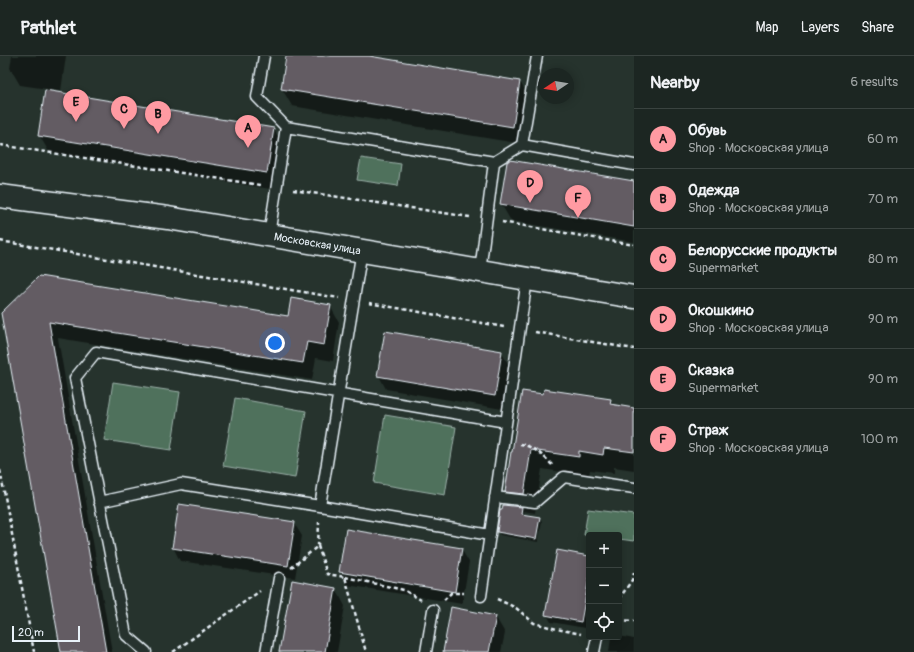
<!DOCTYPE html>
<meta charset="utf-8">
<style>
:root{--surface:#1c2622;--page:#29322f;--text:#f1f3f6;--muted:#a0a5a5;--line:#3a4340;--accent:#ff9aa2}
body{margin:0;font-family:Pangolin,sans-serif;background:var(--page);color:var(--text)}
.controls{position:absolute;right:12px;bottom:12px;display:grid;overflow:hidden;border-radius:4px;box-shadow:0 2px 10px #0003}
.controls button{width:36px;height:36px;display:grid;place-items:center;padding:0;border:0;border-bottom:1px solid var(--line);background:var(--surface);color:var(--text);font:20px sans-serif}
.compass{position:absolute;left:538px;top:12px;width:36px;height:36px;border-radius:50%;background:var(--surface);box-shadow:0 2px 10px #0003;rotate:258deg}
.scale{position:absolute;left:12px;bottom:10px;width:68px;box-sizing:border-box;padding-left:4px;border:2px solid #e8f1f8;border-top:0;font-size:11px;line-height:14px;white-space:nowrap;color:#e8f1f8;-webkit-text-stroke:3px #26332d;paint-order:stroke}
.you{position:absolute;left:275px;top:287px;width:14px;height:14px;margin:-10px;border:3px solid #fff;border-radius:50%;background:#1a73e8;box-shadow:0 0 0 6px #1a73e833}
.badge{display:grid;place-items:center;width:26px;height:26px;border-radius:50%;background:var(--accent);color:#111;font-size:13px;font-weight:700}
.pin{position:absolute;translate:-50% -33px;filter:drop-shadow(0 1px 2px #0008)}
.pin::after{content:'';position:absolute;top:21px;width:14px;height:12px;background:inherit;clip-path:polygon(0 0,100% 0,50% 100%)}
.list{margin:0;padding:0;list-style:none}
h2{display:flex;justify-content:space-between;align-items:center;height:52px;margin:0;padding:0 16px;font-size:17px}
h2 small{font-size:13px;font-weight:400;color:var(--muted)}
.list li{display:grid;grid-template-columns:26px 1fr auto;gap:12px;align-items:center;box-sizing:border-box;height:60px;padding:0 16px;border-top:1px solid var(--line)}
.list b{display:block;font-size:15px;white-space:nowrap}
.list p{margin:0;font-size:13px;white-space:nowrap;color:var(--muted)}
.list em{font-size:13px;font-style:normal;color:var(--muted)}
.icon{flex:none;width:22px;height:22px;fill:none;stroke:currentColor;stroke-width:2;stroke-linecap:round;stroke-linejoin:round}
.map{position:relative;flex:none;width:634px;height:596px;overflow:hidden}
header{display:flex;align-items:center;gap:24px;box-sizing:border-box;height:56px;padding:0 20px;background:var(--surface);border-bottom:1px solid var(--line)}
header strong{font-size:19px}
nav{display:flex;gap:22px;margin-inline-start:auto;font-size:14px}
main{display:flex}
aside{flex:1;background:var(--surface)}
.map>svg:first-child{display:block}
</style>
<header>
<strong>Pathlet</strong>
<nav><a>Map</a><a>Layers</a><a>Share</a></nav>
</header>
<main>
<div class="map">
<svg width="634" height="596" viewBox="0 0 634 596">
<rect width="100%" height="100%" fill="#26332d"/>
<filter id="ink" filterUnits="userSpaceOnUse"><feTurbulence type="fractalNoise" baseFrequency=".025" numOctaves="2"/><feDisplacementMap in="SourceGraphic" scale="8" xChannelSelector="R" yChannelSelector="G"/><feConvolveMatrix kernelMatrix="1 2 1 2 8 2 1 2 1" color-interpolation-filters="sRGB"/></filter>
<g filter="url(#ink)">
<path fill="#4f715b" stroke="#9cb1aa" d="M361,102L401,108L398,130L357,124Z
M113,326L180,336L171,394L104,384Z
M235,342L306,355L295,422L223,410Z
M385,359L456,371L445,439L374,427Z
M588,453L634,459V485L619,483V479H584Z"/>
<path fill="#0007" d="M12,0H66L61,35L20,29L10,12Z
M287,0H363L520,26L530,43L522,88L292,50L282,33Z
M273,72L283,89L276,134L49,96L39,79Z
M634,126V186L511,165L501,148Z
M330,250L339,266L333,305L316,302L312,324L58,282L112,596H62L3,257L289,261Z
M386,276L501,296L509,309L502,353L386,333L379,320Z
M610,344L614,350L634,353V414L614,411V417L590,414L589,420L542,413L535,457L523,455V459L540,462L542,466L538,486L500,479L498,475L515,451L506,435L512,397Z
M294,467L302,480L295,522L180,505L173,491Z
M461,493L469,506L462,548L347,529L340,516Z
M589,501V550L585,572L551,566L547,559Z
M336,533L345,550L337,596H280Z
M495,560L505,577L501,596H444Z
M619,580L634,583V596H609L611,581Z"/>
<path fill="#645c64" stroke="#e8f1f8" d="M286,0H369L520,25L513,71L281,33Z
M45,34L274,72L267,117L38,80Z
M510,104L634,125V171L500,148L507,106Z
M39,220L288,260L291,242L331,249L324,289L307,286L303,307L49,266L106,596H61L1,257Z
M385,275L502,295L495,340L377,320Z
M544,333L611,343L610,348L634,352V396L604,392L603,399L579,395V401L531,394L524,438L505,436L511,396H512L522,335L543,338Z
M179,448L295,466L288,510L172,492Z
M503,449L522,451L521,458L540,461L536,483L497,476L500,454H502Z
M346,473L462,492L455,536L339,516Z
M557,494L589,500V522L581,566L545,559Z
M292,524L336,532L325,596H279Z
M451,551L496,560L489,596H443Z"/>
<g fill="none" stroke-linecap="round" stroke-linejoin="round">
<g stroke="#e8f1f8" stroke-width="13">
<path id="service" d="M264,0L257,41L286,71
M522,89L634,109
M269,179L286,71L494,106
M480,215L494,106L522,89L537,0
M495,441L535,446L564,421L634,432
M99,446L181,428L320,450L490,479
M320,450L362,194
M481,540L527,223
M146,596L126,579L75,322L96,296L506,366
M266,596L279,522
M426,596L433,554
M594,596L597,581"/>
</g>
<g stroke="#e8f1f8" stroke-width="25">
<g id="primary">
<path id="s1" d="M0,140L168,162L634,241"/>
</g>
</g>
<path stroke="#e8f1f8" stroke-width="2.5" stroke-dasharray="4 3" stroke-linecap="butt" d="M0,89L260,129
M293,134L470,161
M502,166L634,189
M0,185L339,242
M369,247L504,271
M535,276L634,293
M520,388C533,390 544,400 553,410
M0,414L34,596
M318,490L327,518L345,521L366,596
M291,512L318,490L319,466
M345,521L404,534L421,544
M497,543L516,552L534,567L557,573L581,578
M619,543L632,524L634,517
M444,544L451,537H464
M619,564L634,565
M173,596L260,535"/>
<use href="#service" stroke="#26332d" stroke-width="10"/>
<use href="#primary" stroke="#26332d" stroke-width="22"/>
</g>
</g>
<g text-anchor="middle" stroke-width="3" stroke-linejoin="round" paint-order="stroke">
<g font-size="11" fill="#e8f1f8" stroke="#26332d">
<text dy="4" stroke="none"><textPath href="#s1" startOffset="321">Московская улица</textPath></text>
</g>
</g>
</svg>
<div class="controls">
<button>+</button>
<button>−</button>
<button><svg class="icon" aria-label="locate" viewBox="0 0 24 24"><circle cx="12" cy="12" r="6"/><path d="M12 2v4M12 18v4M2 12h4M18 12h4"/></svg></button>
</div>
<svg class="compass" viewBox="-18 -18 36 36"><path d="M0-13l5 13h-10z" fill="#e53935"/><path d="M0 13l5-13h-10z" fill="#a0a5a5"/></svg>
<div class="scale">20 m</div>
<div class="you"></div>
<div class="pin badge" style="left:248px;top:92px">A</div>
<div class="pin badge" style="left:158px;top:78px">B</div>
<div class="pin badge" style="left:124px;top:73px">C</div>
<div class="pin badge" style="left:530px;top:147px">D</div>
<div class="pin badge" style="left:76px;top:66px">E</div>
<div class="pin badge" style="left:578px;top:162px">F</div>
</div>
<aside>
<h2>Nearby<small>6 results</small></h2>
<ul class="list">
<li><span class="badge">A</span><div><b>Обувь</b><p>Shop · Московская улица</p></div><em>60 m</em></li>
<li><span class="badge">B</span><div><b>Одежда</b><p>Shop · Московская улица</p></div><em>70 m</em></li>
<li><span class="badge">C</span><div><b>Белорусские продукты</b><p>Supermarket</p></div><em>80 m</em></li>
<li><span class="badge">D</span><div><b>Окошкино</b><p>Shop · Московская улица</p></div><em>90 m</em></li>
<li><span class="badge">E</span><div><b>Сказка</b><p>Supermarket</p></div><em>90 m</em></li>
<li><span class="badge">F</span><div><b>Страж</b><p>Shop · Московская улица</p></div><em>100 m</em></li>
</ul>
</aside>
</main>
